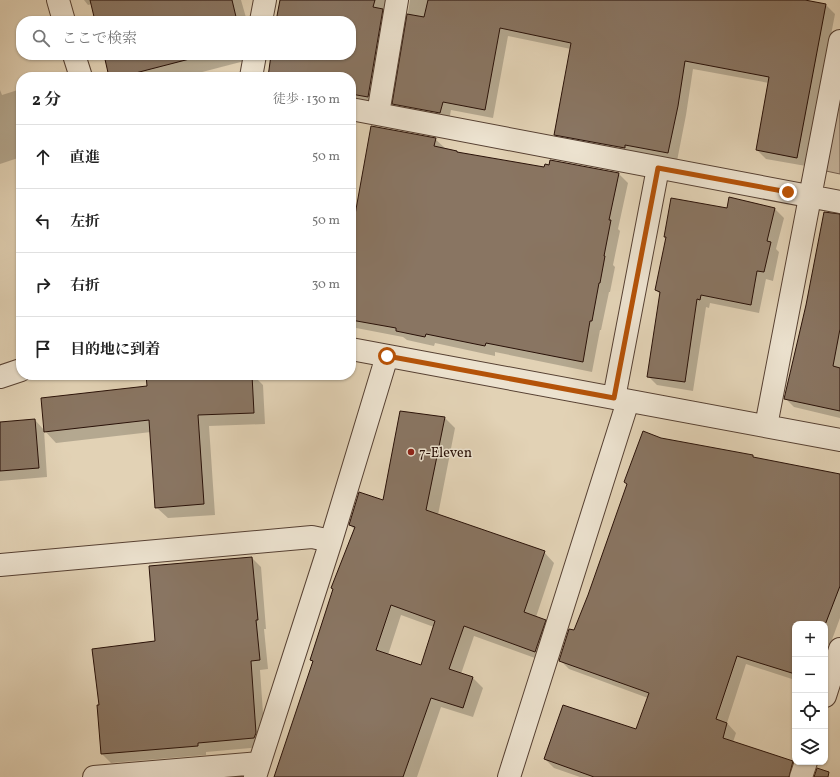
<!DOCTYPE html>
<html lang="ja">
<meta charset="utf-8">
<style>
:root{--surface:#fff;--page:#f6f6f6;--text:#222;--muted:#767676;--line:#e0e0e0}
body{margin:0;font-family:Vollkorn,"Noto Serif JP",serif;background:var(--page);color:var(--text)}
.controls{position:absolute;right:12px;bottom:12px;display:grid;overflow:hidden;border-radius:8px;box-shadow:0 1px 3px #0004}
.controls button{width:36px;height:36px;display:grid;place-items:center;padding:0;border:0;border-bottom:1px solid var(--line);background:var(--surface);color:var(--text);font:20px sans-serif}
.stop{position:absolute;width:12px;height:12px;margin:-9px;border:3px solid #b45309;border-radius:50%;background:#fff}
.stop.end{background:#b45309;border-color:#fff;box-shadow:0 1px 4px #0008}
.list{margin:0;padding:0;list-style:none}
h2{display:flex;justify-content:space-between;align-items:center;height:52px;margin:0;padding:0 16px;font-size:17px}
h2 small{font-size:13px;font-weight:400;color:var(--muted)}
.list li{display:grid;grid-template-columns:26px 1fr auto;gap:12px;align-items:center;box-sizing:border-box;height:64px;padding:0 16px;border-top:1px solid var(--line)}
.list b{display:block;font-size:15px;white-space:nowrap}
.list em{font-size:13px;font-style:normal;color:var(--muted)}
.icon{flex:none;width:22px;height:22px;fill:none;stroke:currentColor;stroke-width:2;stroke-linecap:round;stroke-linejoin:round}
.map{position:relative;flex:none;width:840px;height:777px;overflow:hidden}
.search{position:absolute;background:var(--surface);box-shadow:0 1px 3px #0004;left:16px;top:16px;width:340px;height:44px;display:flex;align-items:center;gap:10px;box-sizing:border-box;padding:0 14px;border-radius:16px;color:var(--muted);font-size:15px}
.panel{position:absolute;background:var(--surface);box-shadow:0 1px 3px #0004;left:16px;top:72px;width:340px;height:308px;border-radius:16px}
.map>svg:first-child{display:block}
</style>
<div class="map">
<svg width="840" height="777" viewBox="0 0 840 777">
<rect width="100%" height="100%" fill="#e2d2b5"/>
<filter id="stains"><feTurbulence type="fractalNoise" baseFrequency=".005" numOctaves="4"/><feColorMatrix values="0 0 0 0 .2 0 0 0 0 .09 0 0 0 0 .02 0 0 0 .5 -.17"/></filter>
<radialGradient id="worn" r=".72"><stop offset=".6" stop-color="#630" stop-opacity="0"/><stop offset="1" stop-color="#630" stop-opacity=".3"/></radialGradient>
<path fill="#c3b198" stroke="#766150" d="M840,95V174L826,171Z"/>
<path fill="#0003" fill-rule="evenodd" d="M84,0H241L247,21H96L92,4L88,5Z
M281,0H397L377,106L351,101V77H269L272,55H351V21H277Z
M410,0H800L826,5L835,14L806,166L766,159L757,150L769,83L693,69L686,115L677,161L564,143L555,135L571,49L508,36L493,118L451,110L449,121L402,113L393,104Z
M105,55H255L256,58L183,77H110Z
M21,89V157L0,164V90L2,95Z
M435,139L445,148L457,151L458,153L545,169L619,174L628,183L618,229L620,231L613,265L615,267L610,292H609L601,330H600L592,372L495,352V356L435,343L434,346L407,340L403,337L351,327V241Z
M728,209H775L784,218L776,249L779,252L773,281L766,279L759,313L710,303L709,308L706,307L693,391L657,385L648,376L661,295L656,290Z
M840,229V418L794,407L785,398Z
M147,375H253L263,385L265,424L209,426L215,515L168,518L156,507L151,432L56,443L44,430L47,477L0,481V423L35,420L44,430L148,387Z
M445,418L455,428L438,515L544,552L554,563L536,617L545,621L555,631L546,662L474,636L461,674L473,678L483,688L473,717L441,707L417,777H275L314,662L311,660L355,530L350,525L384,501ZM401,615L434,627L422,666L388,655Z
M661,439L753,456L756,459L840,475V618L830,645L825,644V624H795V680L746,664L727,723L736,733L733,742L788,760L797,769L795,777H580L554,768L545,759L637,730L648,698L569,669L560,660L575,632L589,595L628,485L625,482Z
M252,558L261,567L266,629H264L268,669L260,670L265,742L263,747L206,752V755L111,763L102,754L100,705L156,642Z"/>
<path fill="#897562" stroke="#291108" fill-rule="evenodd" d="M90,0H232L237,21H95Z
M280,0H375L373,7L383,9L368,97L351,94V77H268L271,55H351V21H276Z
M428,0H805L826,4L797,158L756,150L769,77L685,61L678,106L668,153L625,145V148L554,135L571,43L500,28L485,110L443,102L440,113L392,104L407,14L424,17Z
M104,55H205L120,77H109Z
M371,126L436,138L434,146L457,151V152L544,167L545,164L549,165L550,160L619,173L609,220H611L604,256H605L600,283H599L592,321H590L583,362L486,343L485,346L426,334L425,337L396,331V328L351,320V237Z
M729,197L775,208L767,241L771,242L764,272L757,271L751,305L701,295L700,300L697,299L685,382L647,377L660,292L655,290L666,237H664L671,198L727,208Z
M824,212L840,214V329L833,366L840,368V411L784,399L806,305Z
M146,375H252L254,413L198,415L204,504L155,508L149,420L44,432L41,398L147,386Z
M400,411L445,417L426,510L545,551L524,612L546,620L535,652L464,626L449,669L473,677L463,708L431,698L403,777H274L313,661L310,660L333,589L331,588L355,527L349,525L359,492L383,500ZM391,605L435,621L421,665L376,650Z
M35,419L39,468L0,471V422Z
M643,431L661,438L753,455V457L840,474V586L825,625V624H795V674L737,656L716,719L727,723L723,738L793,761L789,777H594L544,759L563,705L636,729L649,693L559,661L569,629L574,630L588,595L627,484L624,482Z
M252,557L258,620H256L260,660L251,661L256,733L254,738L198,743V746L101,754L97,705H99L92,649L155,641L149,566Z
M817,768L829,772L828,777H814Z"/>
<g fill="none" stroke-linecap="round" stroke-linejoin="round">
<g stroke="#574133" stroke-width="24">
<path id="minor" d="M58,0L64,21
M261,21L265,0
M74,55L81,77
M251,77L255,55
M351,109L840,202
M378,114L397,0
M351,349L840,440
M0,377L21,370
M614,398L658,168
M766,426L840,41
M0,565L312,537L331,541
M825,696L840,649
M94,777L259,763
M255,777L331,541L387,356
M509,777L628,401
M801,777L806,762"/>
</g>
<use href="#minor" stroke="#ece2cf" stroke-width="22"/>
</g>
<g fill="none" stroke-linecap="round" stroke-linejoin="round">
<path stroke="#b45309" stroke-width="5" d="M387,356L614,398L658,168L788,192"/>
</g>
<circle fill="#8f2418" stroke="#ece2cf" stroke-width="1.5" cx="411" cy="452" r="4"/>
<g text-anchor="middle" stroke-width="3" stroke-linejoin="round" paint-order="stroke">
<g font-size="14" fill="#291108" stroke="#ece2cf" text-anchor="start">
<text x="419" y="457">7-Eleven</text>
</g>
</g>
<rect width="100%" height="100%" filter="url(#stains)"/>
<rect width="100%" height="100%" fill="url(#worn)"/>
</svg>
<div class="controls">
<button>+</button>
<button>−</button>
<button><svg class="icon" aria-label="locate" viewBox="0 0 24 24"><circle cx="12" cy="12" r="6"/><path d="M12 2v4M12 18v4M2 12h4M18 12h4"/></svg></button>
<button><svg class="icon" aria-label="layers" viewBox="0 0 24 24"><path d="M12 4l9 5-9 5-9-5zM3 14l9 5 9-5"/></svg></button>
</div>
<div class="stop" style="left:387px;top:356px"></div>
<div class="stop end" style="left:788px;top:192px"></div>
<div class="search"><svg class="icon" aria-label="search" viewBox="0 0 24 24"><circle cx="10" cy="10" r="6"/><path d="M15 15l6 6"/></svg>ここで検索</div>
<section class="panel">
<h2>2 分<small>徒歩 · 130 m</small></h2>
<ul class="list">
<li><svg class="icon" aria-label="ahead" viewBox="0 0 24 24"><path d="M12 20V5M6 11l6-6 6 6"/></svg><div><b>直進</b></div><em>50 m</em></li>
<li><svg class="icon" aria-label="left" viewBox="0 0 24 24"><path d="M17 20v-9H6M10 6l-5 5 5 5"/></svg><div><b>左折</b></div><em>50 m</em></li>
<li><svg class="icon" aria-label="right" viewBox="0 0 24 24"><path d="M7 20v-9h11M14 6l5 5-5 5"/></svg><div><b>右折</b></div><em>30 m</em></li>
<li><svg class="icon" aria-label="arrive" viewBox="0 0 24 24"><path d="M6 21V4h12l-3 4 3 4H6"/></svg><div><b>目的地に到着</b></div></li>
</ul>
</section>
</div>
